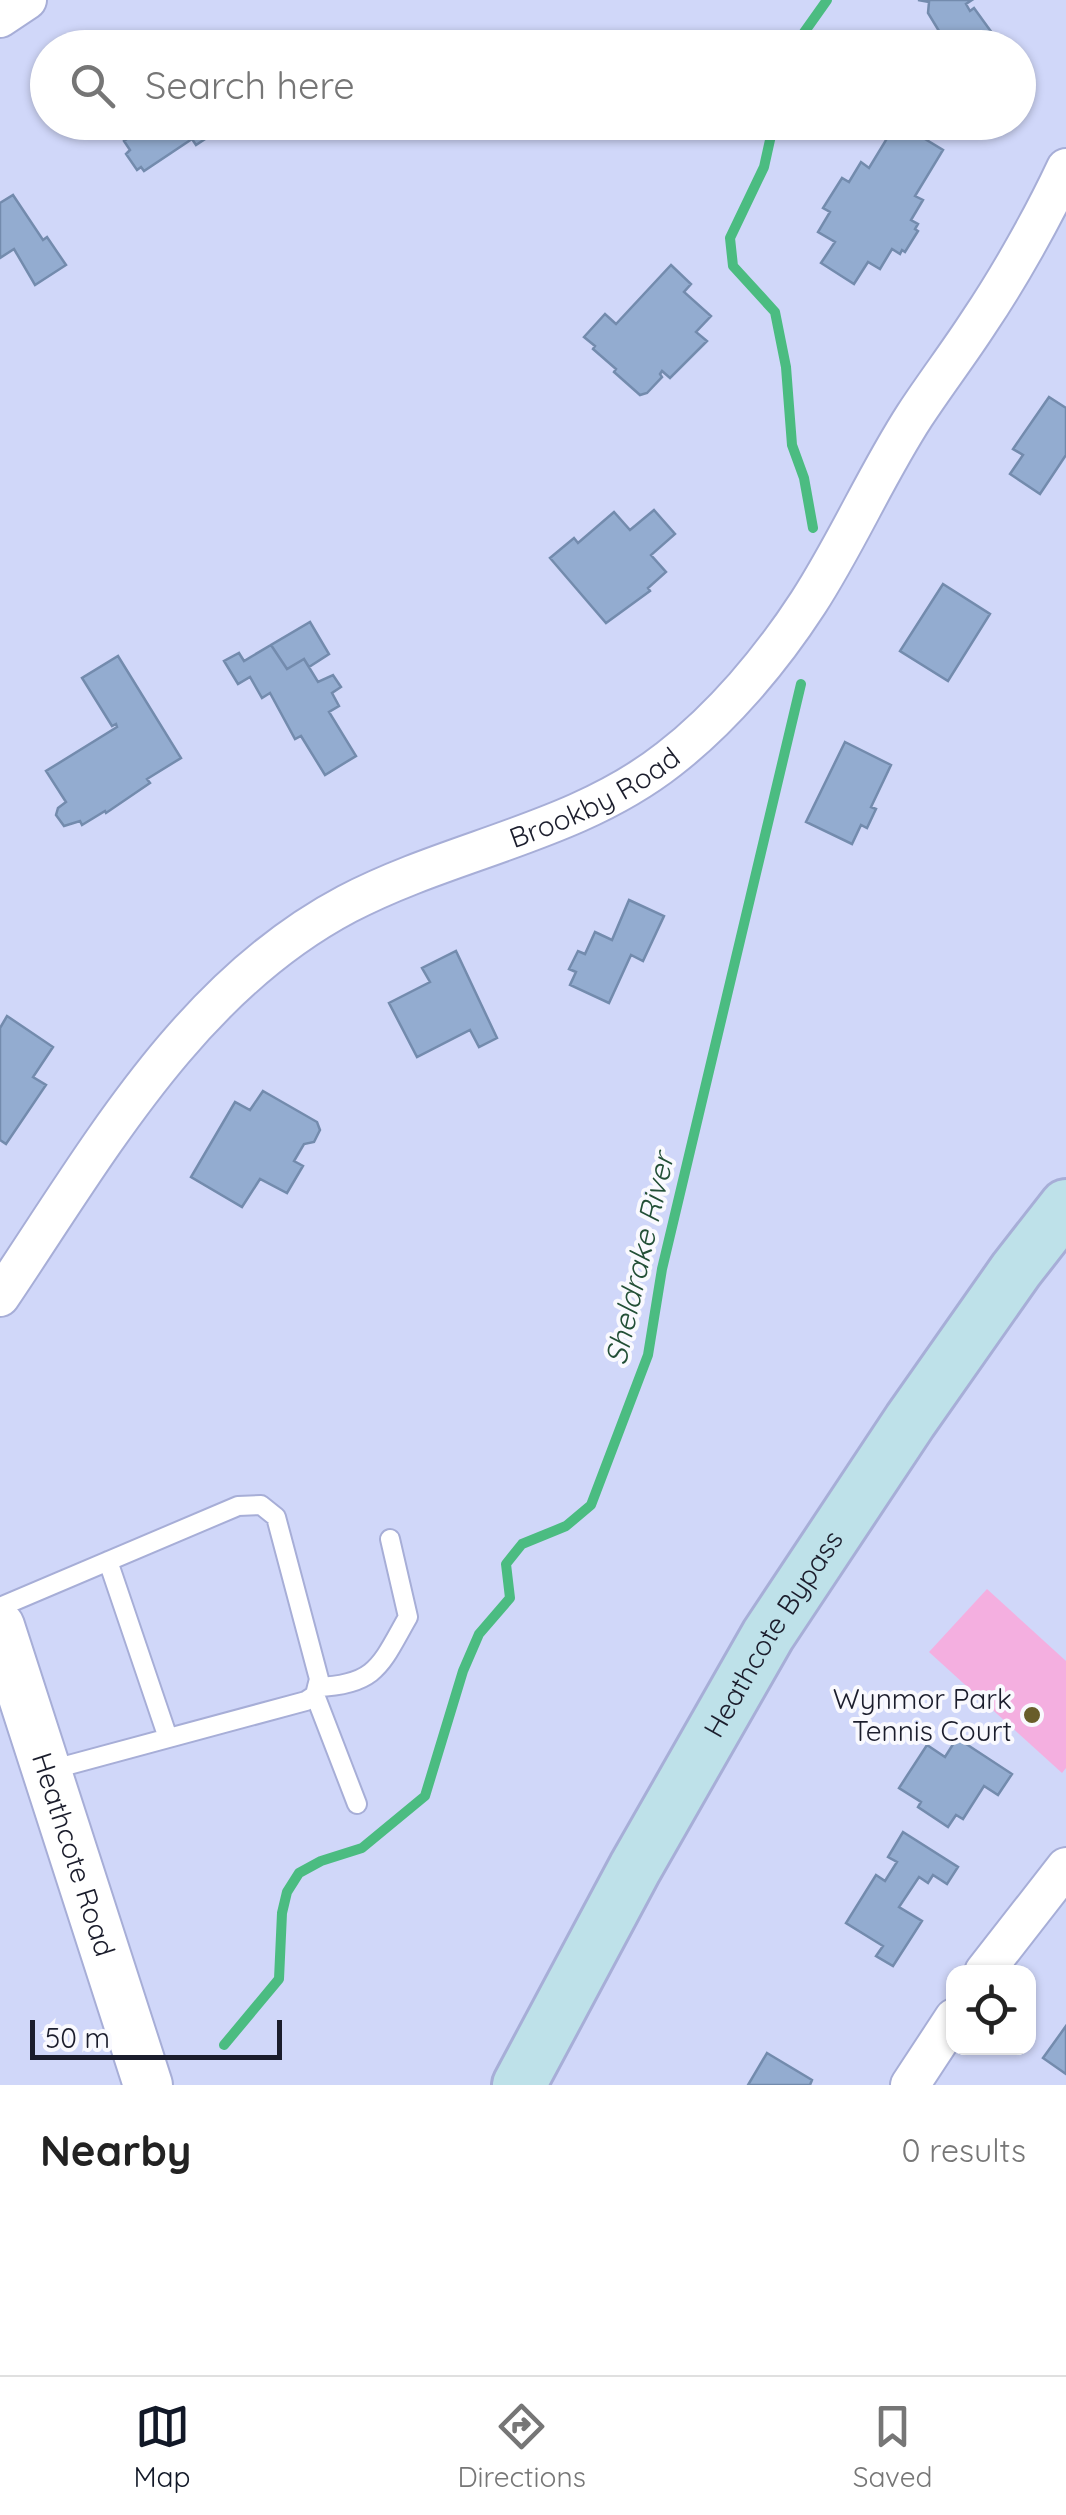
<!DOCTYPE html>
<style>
:root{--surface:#fff;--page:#f2f2f2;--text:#222;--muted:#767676;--line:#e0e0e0;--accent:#111827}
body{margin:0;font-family:Quicksand,sans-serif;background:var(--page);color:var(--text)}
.controls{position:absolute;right:30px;bottom:30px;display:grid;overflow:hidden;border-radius:20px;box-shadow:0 2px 8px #0004}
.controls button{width:90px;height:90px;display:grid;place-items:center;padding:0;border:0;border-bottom:2px solid var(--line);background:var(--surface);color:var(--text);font:50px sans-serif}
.scale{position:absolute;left:30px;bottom:25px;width:252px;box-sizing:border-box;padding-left:10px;border:5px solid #1b1d2c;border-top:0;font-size:28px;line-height:35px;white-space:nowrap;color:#1b1d2c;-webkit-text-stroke:8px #f9f9fe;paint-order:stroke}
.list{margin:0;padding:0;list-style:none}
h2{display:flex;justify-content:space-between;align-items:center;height:130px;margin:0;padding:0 40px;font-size:42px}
h2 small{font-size:32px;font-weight:400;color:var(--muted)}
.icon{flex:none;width:55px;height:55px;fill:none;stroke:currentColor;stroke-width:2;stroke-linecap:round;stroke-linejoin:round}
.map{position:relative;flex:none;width:1066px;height:2085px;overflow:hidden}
.search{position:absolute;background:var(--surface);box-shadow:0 2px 8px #0004;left:30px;right:30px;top:30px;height:110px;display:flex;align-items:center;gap:25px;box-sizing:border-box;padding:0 35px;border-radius:55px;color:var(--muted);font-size:38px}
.sheet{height:290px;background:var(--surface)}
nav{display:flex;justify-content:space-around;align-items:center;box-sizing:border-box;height:140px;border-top:2px solid var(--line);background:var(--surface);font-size:28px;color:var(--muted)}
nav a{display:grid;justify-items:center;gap:5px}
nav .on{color:var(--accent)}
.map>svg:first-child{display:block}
</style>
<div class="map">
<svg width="1066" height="2085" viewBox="0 0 1066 2085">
<rect width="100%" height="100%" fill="#d0d7f9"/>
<path fill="#f4afe0" d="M987,1589L1066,1661V1768L1062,1773L929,1652Z"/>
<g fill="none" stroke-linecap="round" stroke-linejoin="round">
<path stroke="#4bbc81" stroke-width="10" d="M793,48L827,0
M774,122L764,167L730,238L733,266L775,312L786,367L792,445L804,478L813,528
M224,2045L279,1979L282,1913L287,1892L299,1873L321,1861L362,1848L425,1796L463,1671L479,1634L510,1598L506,1564L522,1544L566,1526L591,1505L648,1355L662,1269L801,684"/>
</g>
<path fill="#93acd0" stroke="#738bad" stroke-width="2.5" d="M918,0H972L966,4L970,11L974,8L1000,44L994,48H934L928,39L939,31L928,13L929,2Z
M151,122H231L196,145L192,139L144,171L141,167L137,170L126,154L130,150L124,141Z
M897,122L943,150L915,196L923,200L911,220L918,224L915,229L918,231L905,252L902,250L900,254L892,249L880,269L868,262L854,284L821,263L835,242L818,232L830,212L823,208L842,178L849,182L861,162L869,168Z
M13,195L43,240L47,237L66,265L35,285L14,249L0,258V203Z
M671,265L691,284L684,292L711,316L696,332L707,341L670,378L662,371L660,374L662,377L647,393L640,395L614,372L616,369L593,349L595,346L584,337L605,314L616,324Z
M1049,397L1066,408V455L1040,494L1010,474L1023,455L1013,449Z
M654,510L675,534L651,555L666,572L648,588L650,591L606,623L550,558L574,538L578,543L614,512L630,530Z
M943,584L990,614L948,681L900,651Z
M310,622L329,654L309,667L304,659L287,669L271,645Z
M271,645L287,669L304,659L318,682L333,675L341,687L332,693L339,706L329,712L356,756L325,775L301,736L295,739L270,693L262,698L250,677L238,684L224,661L239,653L244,661Z
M118,656L181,758L147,779L150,783L106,813L105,811L82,825L80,821L64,826L56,815L58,808L66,802L46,771L117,727L116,724L112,726L82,678Z
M845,742L891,765L871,807L876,809L867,828L861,825L852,844L806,822Z
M629,900L664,916L643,961L631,955L609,1003L570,985L576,972L569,969L578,951L585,954L595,932L612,940Z
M456,951L497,1038L479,1047L470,1030L417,1057L389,1003L430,982L422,968Z
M7,1016L53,1047L33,1077L46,1085L6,1144L0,1140V1028Z
M263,1091L317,1122L320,1130L314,1142L304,1144L294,1161L303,1166L287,1193L260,1179L242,1207L191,1177L235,1102L250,1110Z
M957,1738L1012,1774L998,1795L984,1786L963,1819L956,1815L948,1827L918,1807L921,1802L899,1788L927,1745L945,1757Z
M903,1832L958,1867L947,1884L933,1875L928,1883L919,1877L899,1907L922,1921L893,1966L876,1956L883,1946L846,1923L876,1875L885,1881L897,1862L888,1857Z
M1066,2026V2074L1043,2058Z
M767,2053L812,2080L810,2085H748Z"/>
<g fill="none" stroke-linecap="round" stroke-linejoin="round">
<g stroke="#a7aed7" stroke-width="22">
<path id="service" d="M108,1561L168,1738
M0,1607L238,1506L261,1505L276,1517L319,1679L315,1695L306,1701L50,1770
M317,1687C377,1685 381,1664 408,1617L390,1539
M315,1695L357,1804"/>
</g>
<g stroke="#a7aed7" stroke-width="42">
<g id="minor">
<path d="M0,18L27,0"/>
<path id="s1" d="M0,1297C97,1153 188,988 347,904C452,849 575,833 669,759C722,718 771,660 808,603C847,543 876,475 915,415C936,383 959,353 979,322C1010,276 1043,217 1066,168"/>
<path d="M984,1972L1066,1867"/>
<path d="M910,2085L954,2018"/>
</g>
</g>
<g stroke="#a7aed7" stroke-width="52">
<g id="tertiary">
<path id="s2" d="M0,1626L148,2085"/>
</g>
</g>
<g stroke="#a7aed7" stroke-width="58">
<g id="secondary">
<path id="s3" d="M519,2085L635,1868L768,1635L910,1421L1016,1270L1066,1206"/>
</g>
</g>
<use href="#service" stroke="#fff" stroke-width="18"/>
<use href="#minor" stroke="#fff" stroke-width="38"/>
<use href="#tertiary" stroke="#fff" stroke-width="48"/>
<use href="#secondary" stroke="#bee1e9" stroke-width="52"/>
</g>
<circle fill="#685d2a" stroke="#f9f9fe" stroke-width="4" cx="1032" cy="1715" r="10"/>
<g text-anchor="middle" stroke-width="8" stroke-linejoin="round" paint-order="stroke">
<g font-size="28" fill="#1b1d2c" stroke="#f9f9fe">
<text dy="10" stroke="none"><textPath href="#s1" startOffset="800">Brookby Road</textPath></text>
<text dy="10" stroke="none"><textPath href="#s3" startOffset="518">Heathcote Bypass</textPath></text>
<text dy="10" stroke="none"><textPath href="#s2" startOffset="240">Heathcote Road</textPath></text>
</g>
<g font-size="28" fill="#1b1d2c" stroke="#f9f9fe" text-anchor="end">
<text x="1012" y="1709">Wynmor Park<tspan x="1012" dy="32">Tennis Court</tspan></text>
</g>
<g font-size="30" font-style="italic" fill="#224f36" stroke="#f9f9fe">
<text transform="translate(640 1259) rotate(-77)" y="10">Sheldrake River</text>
</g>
</g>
</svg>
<div class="controls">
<button><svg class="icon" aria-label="locate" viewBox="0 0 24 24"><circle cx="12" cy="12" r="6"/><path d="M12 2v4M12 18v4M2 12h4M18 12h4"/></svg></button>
</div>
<div class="scale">50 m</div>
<div class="search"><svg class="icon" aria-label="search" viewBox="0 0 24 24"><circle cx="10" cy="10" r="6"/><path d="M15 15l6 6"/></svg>Search here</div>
</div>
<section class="sheet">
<h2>Nearby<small>0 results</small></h2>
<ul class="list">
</ul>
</section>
<nav>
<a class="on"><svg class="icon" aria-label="map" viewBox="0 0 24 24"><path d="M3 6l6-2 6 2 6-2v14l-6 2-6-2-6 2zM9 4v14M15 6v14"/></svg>Map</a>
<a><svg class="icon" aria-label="directions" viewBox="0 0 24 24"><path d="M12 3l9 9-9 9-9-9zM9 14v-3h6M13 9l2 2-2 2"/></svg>Directions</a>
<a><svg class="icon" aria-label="saved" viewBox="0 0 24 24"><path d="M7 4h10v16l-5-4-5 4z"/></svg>Saved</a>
</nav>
